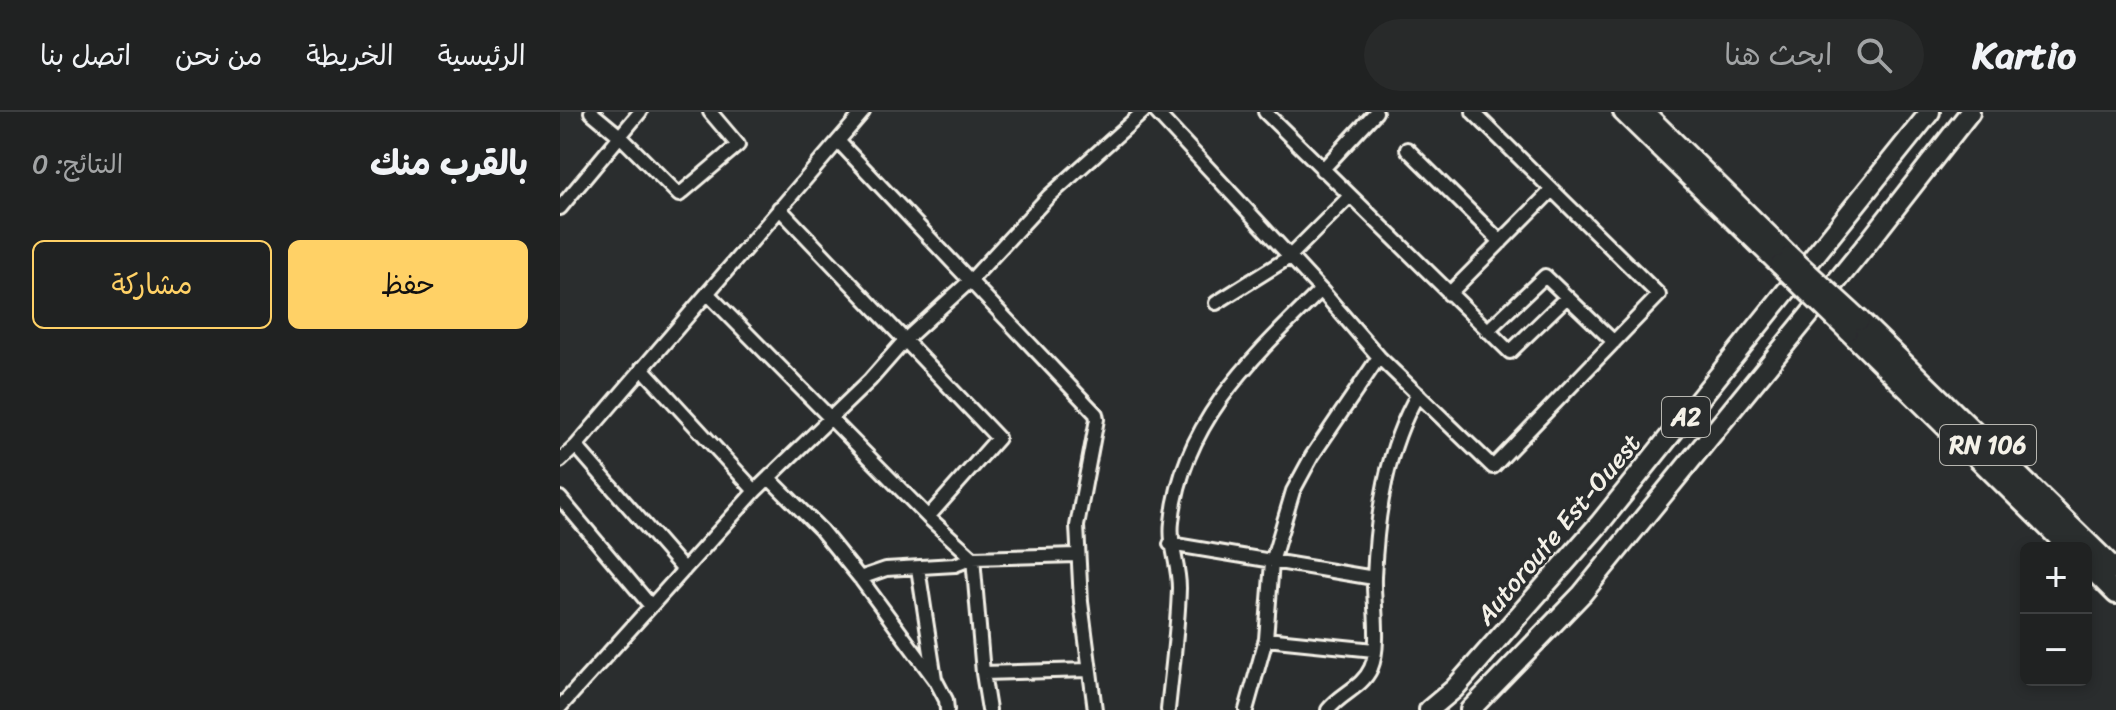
<!DOCTYPE html>
<html lang="ar">
<meta charset="utf-8">
<style>
:root{--surface:#202222;--page:#282a2a;--text:#f1f3f6;--muted:#a2a4a5;--line:#3d3f40;--accent:#ffd166}
body{margin:0;font-family:Sriracha,"Playpen Sans Arabic",sans-serif;background:var(--page);color:var(--text);direction:rtl}
.controls{position:absolute;right:24px;bottom:24px;display:grid;overflow:hidden;border-radius:12px;box-shadow:0 4px 12px #0003}
.controls button{width:72px;height:72px;display:grid;place-items:center;padding:0;border:0;border-bottom:2px solid var(--line);background:var(--surface);color:var(--text);font:40px sans-serif}
.list{margin:0;padding:0;list-style:none}
h2{display:flex;justify-content:space-between;align-items:center;height:104px;margin:0;padding:0 32px;font-size:34px}
h2 small{font-size:26px;font-weight:400;color:var(--muted)}
.actions{display:flex;gap:16px;padding:24px 32px}
.actions a{flex:1;padding:18px 0;border:2px solid var(--accent);border-radius:12px;text-align:center;font-size:28px;color:var(--accent)}
.actions .main{background:var(--accent);color:#111}
.icon{flex:none;width:44px;height:44px;fill:none;stroke:currentColor;stroke-width:2;stroke-linecap:round;stroke-linejoin:round}
.map{position:relative;flex:none;width:1556px;height:598px;overflow:hidden;direction:ltr}
header{display:flex;align-items:center;gap:48px;box-sizing:border-box;height:112px;padding:0 40px;background:var(--surface);border-bottom:2px solid var(--line)}
header strong{font-size:38px}
nav{display:flex;gap:44px;margin-inline-start:auto;font-size:28px}
.search{width:560px;height:72px;background:var(--page);display:flex;align-items:center;gap:20px;box-sizing:border-box;padding:0 28px;border-radius:44px;color:var(--muted);font-size:30px}
main{display:flex}
aside{flex:1;background:var(--surface)}
.map>svg:first-child{display:block}
</style>
<header>
<strong>Kartio</strong>
<div class="search"><svg class="icon" aria-label="search" viewBox="0 0 24 24"><circle cx="10" cy="10" r="6"/><path d="M15 15l6 6"/></svg>ابحث هنا</div>
<nav><a>الرئيسية</a><a>الخريطة</a><a>من نحن</a><a>اتصل بنا</a></nav>
</header>
<main>
<div class="map">
<svg width="1556" height="598" viewBox="0 0 1556 598">
<rect width="100%" height="100%" fill="#2a2d2e"/>
<filter id="ink" filterUnits="userSpaceOnUse"><feTurbulence type="fractalNoise" baseFrequency=".0125" numOctaves="2"/><feDisplacementMap in="SourceGraphic" scale="16" xChannelSelector="R" yChannelSelector="G"/><feConvolveMatrix kernelMatrix="1 2 1 2 8 2 1 2 1" color-interpolation-filters="sRGB"/></filter>
<g filter="url(#ink)">
<g fill="none" stroke-linecap="round" stroke-linejoin="round">
<g stroke="#f4f1e8" stroke-width="18">
<path id="minor" d="M31,0L61,25L119,83L178,33L150,0
M596,0L761,178L819,245L933,355L1099,183L913,0
M705,0L950,240L1007,185
M278,29L536,302L537,307L517,414L521,490L535,598
M847,37L941,130
M762,58L816,0
M0,96L80,0
M219,96L438,326L368,405
M148,182L368,405L413,446L517,443
M889,182L992,78
M656,191L728,146L789,85
M927,219L985,164L1054,230
M82,256L195,379
M16,334L124,458
M0,349L16,334L303,0
M209,366L261,418L300,466L376,569L386,588L387,598
M0,386L90,493
M610,432L814,466
M358,456L375,567
M300,466L326,457L395,453L413,446L423,561L429,598
M706,527L814,538
M423,561L529,558
M0,595L195,379L310,268L346,227L411,168L488,85L583,0
M608,598C612,558 618,516 619,476C619,452 609,433 612,410C622,310 694,244 761,178
M686,598L706,527L712,450L733,379L752,344L819,245
M768,598C781,581 802,576 811,556C821,533 813,490 814,465C817,402 826,337 858,282"/>
</g>
<g stroke="#f4f1e8" stroke-width="24">
<path id="highway" d="M1063,0L1220,153
M1084,0L1230,144
M1300,208L1556,458
M1288,219L1509,436
M1526,452L1556,482
M869,598L894,577L1040,411L1370,0
M910,598L1022,482L1307,132L1410,0"/>
</g>
<use href="#minor" stroke="#2a2d2e" stroke-width="12"/>
<use href="#highway" stroke="#2a2d2e" stroke-width="18"/>
<g stroke="#f4f1e8" stroke-width="24" stroke-linecap="butt">
<path id="highway-bridge" d="M1230,144L1300,208
M1220,153L1288,219"/>
</g>
<use href="#highway-bridge" stroke="#2a2d2e" stroke-width="18"/>
</g>
</g>
<g text-anchor="middle" stroke-width="6" stroke-linejoin="round" paint-order="stroke">
<g fill="#2a2d2e" stroke="#b7b6b0" stroke-width="2">
<rect x="1102" y="285" width="48" height="40" rx="6"/>
<rect x="1380" y="313" width="96" height="40" rx="6"/>
</g>
<g font-size="24" font-weight="bold" fill="#f4f1e8">
<text x="1126" y="313">A2</text>
<text x="1428" y="341">RN 106</text>
</g>
<g font-size="26" fill="#f4f1e8" stroke="#2a2d2e">
<text transform="translate(998 417) rotate(-50)" y="9">Autoroute Est-Ouest</text>
</g>
</g>
</svg>
<div class="controls">
<button>+</button>
<button>−</button>
</div>
</div>
<aside>
<h2>بالقرب منك<small>النتائج: 0</small></h2>
<ul class="list">
</ul>
<div class="actions"><a class="main">حفظ</a><a>مشاركة</a></div>
</aside>
</main>
